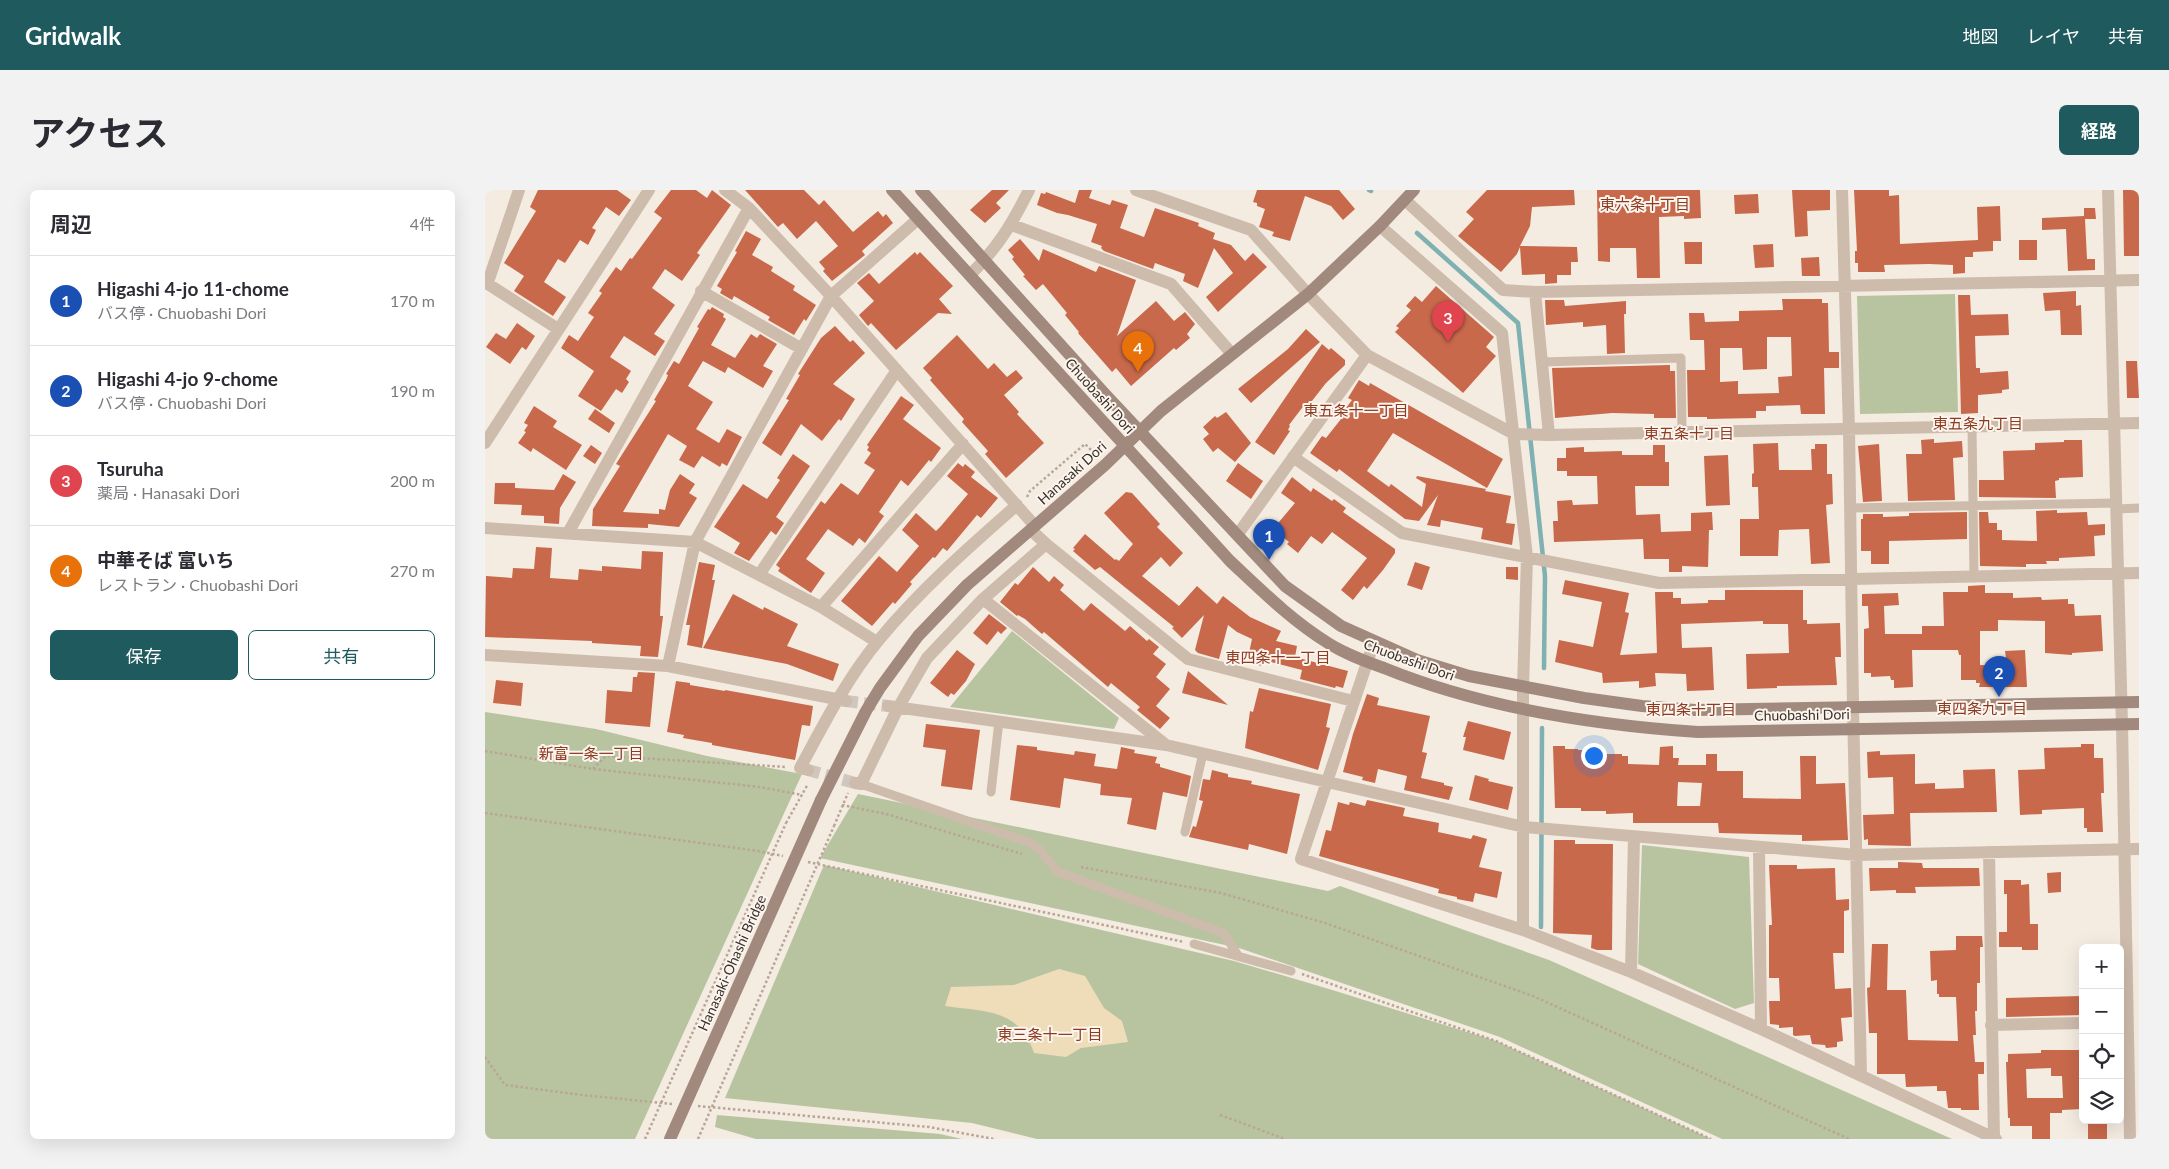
<!DOCTYPE html>
<html lang="ja">
<meta charset="utf-8">
<style>
:root{--surface:#fff;--page:#f2f2f3;--text:#2b2b33;--muted:#7c7c81;--line:#e1e1e2;--accent:#1f5a5e}
body{margin:0;font-family:Lato,"Noto Sans JP",sans-serif;background:var(--page);color:var(--text)}
.controls{position:absolute;right:15px;bottom:15px;display:grid;overflow:hidden;border-radius:8px;box-shadow:0 5px 20px #0002}
.controls button{width:45px;height:45px;display:grid;place-items:center;padding:0;border:0;border-bottom:1px solid var(--line);background:var(--surface);color:var(--text);font:25px sans-serif}
.you{position:absolute;left:1108px;top:565px;width:18px;height:18px;margin:-12px;border:4px solid #fff;border-radius:50%;background:#1a73e8;box-shadow:0 0 0 8px #1a73e833}
.badge{display:grid;place-items:center;width:32px;height:32px;border-radius:50%;background:var(--accent);color:#fff;font-size:16px;font-weight:700}
.pin{position:absolute;translate:-50% -41px;filter:drop-shadow(0 1px 2px #0008)}
.pin::after{content:'';position:absolute;top:26px;width:18px;height:15px;background:inherit;clip-path:polygon(0 0,100% 0,50% 100%)}
.list{margin:0;padding:0;list-style:none}
h2{display:flex;justify-content:space-between;align-items:center;height:65px;margin:0;padding:0 20px;font-size:21px}
h2 small{font-size:16px;font-weight:400;color:var(--muted)}
.list li{display:grid;grid-template-columns:32px 1fr auto;gap:15px;align-items:center;box-sizing:border-box;height:90px;padding:0 20px;border-top:1px solid var(--line)}
.list b{display:block;font-size:19px;white-space:nowrap}
.list p{margin:0;font-size:16px;white-space:nowrap;color:var(--muted)}
.list em{font-size:16px;font-style:normal;color:var(--muted)}
.actions{display:flex;gap:10px;padding:15px 20px}
.actions a{flex:1;padding:11px 0;border:1px solid var(--accent);border-radius:8px;text-align:center;font-size:18px;color:var(--accent)}
.actions .main{background:var(--accent);color:#fff}
.icon{flex:none;width:28px;height:28px;fill:none;stroke:currentColor;stroke-width:2;stroke-linecap:round;stroke-linejoin:round}
.map{position:relative;flex:none;width:1654px;height:949px;overflow:hidden;border-radius:8px}
header{display:flex;align-items:center;gap:30px;box-sizing:border-box;height:70px;padding:0 25px;background:var(--accent);color:#fff}
header strong{font-size:24px}
nav{display:flex;gap:28px;margin-inline-start:auto;font-size:18px}
.intro{display:flex;align-items:center;justify-content:space-between;box-sizing:border-box;height:120px;padding:0 30px}
h1{margin:0;font-size:35px}
.button{padding:12px 22px;border-radius:8px;background:var(--accent);color:#fff;font-size:18px;font-weight:700}
main{display:flex;gap:30px;padding:0 30px}
aside{flex:1;background:var(--surface);border-radius:8px;box-shadow:0 5px 20px #0002}
.map>svg:first-child{display:block}
</style>
<header>
<strong>Gridwalk</strong>
<nav><a>地図</a><a>レイヤ</a><a>共有</a></nav>
</header>
<div class="intro"><h1>アクセス</h1><a class="button">経路</a></div>
<main>
<aside>
<h2>周辺<small>4件</small></h2>
<ul class="list">
<li><span class="badge" style="background:#1a4fb4">1</span><div><b>Higashi 4-jo 11-chome</b><p>バス停 · Chuobashi Dori</p></div><em>170 m</em></li>
<li><span class="badge" style="background:#1a4fb4">2</span><div><b>Higashi 4-jo 9-chome</b><p>バス停 · Chuobashi Dori</p></div><em>190 m</em></li>
<li><span class="badge" style="background:#e0444e">3</span><div><b>Tsuruha</b><p>薬局 · Hanasaki Dori</p></div><em>200 m</em></li>
<li><span class="badge" style="background:#e8710a">4</span><div><b>中華そば 富いち</b><p>レストラン · Chuobashi Dori</p></div><em>270 m</em></li>
</ul>
<div class="actions"><a class="main">保存</a><a>共有</a></div>
</aside>
<div class="map">
<svg width="1654" height="949" viewBox="0 0 1654 949">
<rect width="100%" height="100%" fill="#f4ebe1"/>
<path fill="#b8c4a0" d="M1470,104L1473,222L1375,224L1372,106Z
M527,441L634,528L629,539L465,517Z
M0,522L111,539L222,566L317,584L150,949H0Z
M373,604L843,701L855,696L1064,770L1467,949H1237L1015,847L754,758L335,668Z
M1157,655L1264,667L1269,813L1250,819L1153,774Z
M339,675L749,771L844,799L1011,851L1226,949H552L487,933L240,908Z
M232,925L455,944L477,949H271L230,937Z"/>
<path fill="#efdcb8" d="M574,779L600,786L619,818L637,831L643,852L596,858L581,867L549,863C534,818 500,822 460,816L466,797L529,795Z"/>
<g fill="none" stroke-linecap="round" stroke-linejoin="round">
<path stroke="#7fb0b2" stroke-width="4.5" d="M884,0L886,1
M932,43L1033,133L1060,386L1059,478
M1056,737L1057,538"/>
</g>
<path fill="#c8694b" fill-rule="evenodd" d="M53,0H132L146,10L134,26L121,17L107,38L111,40L103,55L95,50L80,73L73,69L59,92L81,107L68,126L29,101L39,86L19,73L51,21L45,17Z
M186,0H211L222,8L227,0L246,15L212,63L215,65L197,91L180,79L167,98L190,115L169,144L180,151L170,166L139,146L125,167L146,181L141,189L144,192L137,203L131,199L116,221L93,206L109,181L76,158L84,145L93,151L109,127L103,123L117,103L114,101L131,77L136,81L145,68L147,69L177,28L169,22Z
M260,0H319L334,15L339,10L368,42L393,21L398,27L401,24L408,33L377,61L380,65L347,91L338,81L340,79L334,72L353,56L331,31L312,49L298,33L293,37Z
M507,0H524L511,13L516,18L500,33L485,20Z
M594,0H607L604,8L625,15L627,10L643,15L635,38L659,47L670,18L714,33L713,36L730,43L728,49L746,55L760,71L768,63L782,77L733,122L721,107L748,83L729,58L713,98L698,91L700,84L670,73L668,79L619,61L616,58L617,56L606,52L612,34L583,25L572,23L552,15L556,3L560,4L561,2L590,13Z
M772,0H854L870,19L858,30L846,16L820,6L805,51L787,46L789,42L774,37L780,19L772,16V13L768,12Z
M1002,0H1089L1090,15L1047,17L1045,36L1035,56L1092,57L1093,72H1086V85H1072V93L1060,94V84L1037,85L1035,57L1032,64L1016,82L973,46L989,29L981,22Z
M1112,0H1215L1216,28L1199,29V26L1174,27L1175,88H1152L1151,58H1125V72L1113,71Z
M1307,0H1345V20L1322,21L1323,46L1310,47Z
M1369,0H1404V6L1414,5L1415,54L1493,50L1492,17L1515,16L1516,51H1508V61L1488,62V67H1480V83L1468,84V75L1444,74L1399,75L1400,82H1373V73H1370V61H1372Z
M1638,0H1654V66H1639Z
M1273,4L1274,23L1250,24L1249,5Z
M1599,18H1610L1611,29H1600L1602,69H1610V80L1583,81L1581,39L1557,40V28L1599,26Z
M261,41L276,49L267,65L288,77L286,81L310,96L308,100L331,115L321,131L319,129L309,145L283,130L285,127L249,106L247,110L235,103L237,99L232,96L252,62L250,61Z
M535,49L554,71L558,59L611,82L614,76L651,90L632,146L671,111L689,131L700,122L710,134L702,144L705,148L691,160L689,158L646,196L631,178L627,182L593,143L594,142L580,125L582,123L558,94L551,100L538,86L540,85L527,69L529,67L523,60Z
M1534,50H1552V70H1534Z
M1199,52H1217V74H1200Z
M1288,54L1289,77L1270,78L1268,55Z
M430,62L432,65L435,62L468,96L454,109L467,124L453,123L411,160L386,133L383,136L374,125L389,111L372,93L384,83L394,94Z
M1334,67L1335,86H1317L1316,68Z
M951,96L1009,147L1001,157L1011,166L978,203L910,142L914,138L911,136L926,120L921,116L930,106L937,112Z
M1591,101V116L1596,115L1597,145H1576L1575,120L1560,121L1558,103Z
M1473,105H1485L1486,125L1523,124L1524,145L1490,146L1491,178H1495V183L1523,181L1524,199L1517,200V203L1493,205V223L1476,224Z
M1297,109H1337V113H1343L1344,162H1354V178H1339L1340,224H1316L1315,215L1281,216V221H1271V228L1222,229V227H1203L1202,180H1220L1219,150H1205L1204,123H1219L1220,132L1254,131V121L1298,120ZM1282,147H1306L1307,186L1293,187L1294,203L1253,204V191L1235,192V158H1257L1258,180L1282,179Z
M1060,110H1079L1080,116L1141,111V124H1139L1140,163L1122,164L1121,135L1098,137V132L1061,135Z
M227,117L239,124L238,127L241,129L226,155L250,168L266,144L272,148L275,144L292,154L278,176L288,181L278,198L243,177L240,183L218,171L203,196L228,212L211,239L234,253L242,239L257,247L242,276L237,273L235,277L217,266L209,278L194,270L202,256L183,244L138,322L174,324V319L180,320L185,300L195,284L210,294L204,303L212,308L194,337L163,334V338L107,336L108,319L135,276L131,274L171,211L169,210L181,190L183,185L181,184L189,171L194,174L214,138L212,137L223,119L225,120Z
M32,133L50,146L41,160L37,157L25,174L1,157L11,143L21,149Z
M350,136L365,152L368,150L380,163L348,194L370,209L356,231L354,229L337,251L316,234L296,266L277,253L304,210L301,209L315,185L313,184L336,148Z
M821,139L835,152L766,213L753,199L803,159Z
M472,145L503,179L509,173L522,187L531,180L538,188L519,205L534,222L532,224L559,253L521,288L500,264L503,261L477,232L479,229L445,190L447,188L438,178Z
M837,154L844,160L846,158L860,170V175L841,193L823,216L820,214L804,235L805,236L803,240L805,241L789,265L770,252Z
M1641,171H1652L1654,208H1642Z
M1185,175V181H1190L1191,228H1169V224L1127,223L1070,228L1067,178Z
M874,190L884,196L885,193L1018,269L1002,298L908,243L882,281L904,297L906,294L937,317L941,294L931,288L932,286L1001,299L1000,301L1026,306L1021,333L1030,334L1027,355L996,349L998,338L956,330L955,337L942,335L953,305L934,331L920,329L854,279L852,282L825,263L837,246L841,248L860,224L858,222L867,210L863,208Z
M416,206L429,215L418,229L456,258L446,272L444,270L423,296L416,290L394,322L399,326L380,353L374,348L368,356L343,339L321,369L340,383L326,403L293,381L295,378L291,375L336,311L340,314L356,293L373,305L390,280L379,273L386,263L382,260L384,257L382,255Z
M49,216L72,231L68,237L97,255L81,280L48,258L46,262L33,253L41,242L39,241L43,235L39,233Z
M110,219L130,233L124,243L103,229Z
M741,222L766,253L750,272L733,258L728,262L718,249L724,244L718,237L730,226L732,228Z
M1449,249V253L1477,251L1478,267L1468,268L1470,310L1423,311L1421,264H1437L1436,250Z
M1579,250H1597L1598,287L1574,288V290L1570,291L1571,308L1494,307V290H1519L1518,261L1550,260V253L1579,252Z
M1293,253L1294,280H1327L1326,259H1330V254H1342V284H1347L1348,314L1341,315L1345,373L1326,374L1324,339L1294,340L1293,366H1255V329H1274L1273,297H1267V284L1269,283L1268,254Z
M1394,254L1397,311L1378,312L1373,256Z
M106,255L117,263L110,274L98,266Z
M1168,255H1180V272H1184V296H1150L1151,325L1175,324L1176,342L1206,341V323L1227,322L1228,340H1224L1223,377L1197,376V382H1184V369H1159L1158,349L1069,352L1068,331H1073L1072,311L1087,310L1088,315L1113,314L1112,286H1082V281H1072V268H1081V258L1099,257V262L1137,261V265H1168Z
M308,264L325,276L291,327L299,333L291,345L286,341L264,371L249,363L255,353L229,337L258,294L282,309L295,290L292,288Z
M1243,265L1245,315L1221,316L1219,266Z
M473,273L478,277L480,274L490,282L486,287L513,308L496,328L492,325L462,361L458,358L450,368L448,367L425,392L427,394L410,414L408,412L387,436L356,411L394,366L412,382L434,356L417,340L431,323L451,341L456,336L483,304L462,286Z
M753,273L778,291L766,309L741,291Z
M78,284L91,292L75,318L74,334L59,333V326L36,325L37,315L9,314L10,293H30V298L69,300Z
M807,287L826,302L828,298L847,311L849,309L861,318L858,322L910,359V363L898,380L882,399L879,396L868,410L856,400L882,368L847,342L837,354L826,346L813,363L802,354L804,352L788,339L810,313L796,303Z
M641,302L647,303L675,334L672,337L698,363L685,377L676,367L657,386L694,416L712,396L732,414L738,406L765,427L796,441L791,451L812,456L810,467L863,481L858,498L851,496L850,498L815,489L817,480L786,472L778,471L777,476L762,472L767,449L752,442L743,435L734,469L713,463L710,460L719,425L697,448L687,438L689,437L615,377L610,380L588,361L590,359L588,358L600,344L630,370L631,369L634,371L648,354L619,323Z
M1572,320V323L1602,322L1603,335L1620,334V345L1609,346L1610,366L1574,368V371H1561L1562,374H1541V377L1495,376L1494,322H1503L1504,333H1512V340H1517V350L1552,351L1551,321Z
M1482,322V349L1404,351V374H1386V361H1376V329H1378V324H1398V327L1424,326V323Z
M51,357L67,358L65,388L93,390L94,379L117,381V376L156,379L157,361L178,362L175,426H178L173,467L155,466L156,456L107,453V451L0,447L1,386L27,388L28,378L49,379Z
M214,372L230,375L227,390H230L217,458L202,455L205,435H201Z
M930,372L945,377L937,400L922,395Z
M548,377L564,392L569,386L579,395L575,400L599,421L606,413L640,441L645,436L662,451L664,449L674,457L668,464L681,474L671,487L685,499L671,516L685,528L675,539L652,520L655,517L626,493L623,497L559,442L557,444L540,429L533,425L532,426L515,412L530,393L533,395Z
M1021,377H1033V390L1021,389Z
M1080,390L1144,403L1140,422L1144,423L1135,465L1172,463L1170,402H1188V408H1196V414L1223,413V410H1240V400H1318V430H1322V434L1355,433L1356,467H1350L1352,495L1292,496V498L1262,499L1261,464L1304,463L1303,434H1278V431L1196,434L1197,458L1227,457L1229,500L1202,501L1201,484L1170,483L1171,496L1154,498V491L1118,493L1117,483L1070,472L1074,450L1108,457L1117,412L1077,404Z
M1500,395V403H1528V408L1556,407L1557,410L1583,409V414H1589L1590,426L1616,425L1618,461L1587,463V465L1560,463V431L1513,430V441H1495V475L1522,476L1520,461L1540,460L1542,497H1494L1495,493H1491V490H1476V465H1474L1473,460H1427L1428,497L1409,498V490H1406L1405,486L1386,487V483H1379V439L1384,438L1383,416H1377V404L1413,403L1414,415L1399,416L1400,444H1437V436H1459L1458,402H1483V396Z
M248,404L278,420L279,417L313,434L302,456L354,474L348,491L302,474L218,458Z
M504,424L522,438L516,444L513,441L502,455L488,443Z
M472,460L490,474L481,491L469,505L466,503L463,507L445,493Z
M703,481L743,515L697,503Z
M153,482L170,483L165,537L120,533L122,500L147,502L148,487H152Z
M11,490L38,493L36,516L8,513Z
M191,491L205,493V495L240,501V500L328,516L325,536L317,535L310,570L227,555V553L198,548L199,545L182,542Z
M774,498L846,514L841,537L845,538L833,580L760,558L765,521L768,522Z
M882,504L894,508L892,515L945,526L937,562L942,563L936,588L959,593V595L968,597L964,610L919,600L922,586L893,579L890,593L877,590L878,587L858,582L868,544Z
M983,531L1026,542L1019,570L978,560L981,547H978Z
M441,534L495,540L487,600L456,596L461,560L438,557Z
M1596,554H1609V568H1618L1619,603H1616L1618,642H1602V638H1599V618L1557,620V624L1535,625L1533,580L1560,579L1559,558L1596,557Z
M532,555L552,557V560L589,565L590,561L611,564L609,576L632,579L636,557L650,560L649,563L672,567L670,573L675,574V577L706,586L702,607L678,602L671,640L642,634L647,608L615,605L616,594L579,588L575,618L525,610Z
M1068,556H1080V559H1093V560H1112V563L1118,562V564H1137V566H1143V574L1174,575L1175,557L1188,556V568H1194L1193,575H1221V564H1232V581H1258V608L1316,609L1315,566H1331V594L1360,593L1363,650L1317,651V645L1234,643L1233,633H1148V623L1121,624V621H1096V618H1070ZM1193,592L1217,593L1215,616H1192Z
M1395,561V565L1430,564V594L1450,593V599L1479,598L1478,580L1510,579L1512,622L1425,623L1426,656L1383,655V649L1379,650L1378,625L1409,624L1408,587L1383,588L1382,562Z
M727,580L743,584V587L767,591L766,594L815,604L802,664L764,654L763,660L704,647L708,636L711,637L718,611L714,610L718,589L725,590Z
M990,585L1004,589L1003,591L1028,597L1023,620L984,610Z
M882,610L920,618L918,626L954,633L953,642L986,649L988,645L1002,649L994,677L1017,682L1012,708L990,703L988,712L972,709V707L953,703L954,699L834,666L841,640L846,641L853,612L864,615L865,612L880,616Z
M1069,650H1090V654H1128L1127,760H1112L1106,758L1107,745L1068,743Z
M1413,672L1437,673L1438,678H1494L1495,696L1430,697L1431,703H1411V700L1385,701L1384,678H1413Z
M1284,675H1312V679L1350,678L1351,710L1364,709V720L1359,721V763H1348L1350,799L1366,798L1367,827L1356,828L1358,851L1352,852V857L1341,858L1340,855L1327,854L1325,845L1310,846L1308,845V837L1294,838V835L1285,834L1284,811H1295L1294,788H1284V735H1287Z
M1576,682V702L1563,703L1562,683Z
M1519,690H1536V695L1544,694L1545,734H1553V760H1537V757H1514V742H1522V704H1519Z
M1471,746H1497L1498,757H1495V793H1492V821H1490L1491,845H1488L1490,872H1499V884H1493L1494,920H1476V918H1463L1461,901H1452V896L1421,897L1420,884H1392V843H1384L1382,798L1385,797L1387,754H1403L1402,800H1421L1423,850L1473,851L1471,807H1454V804H1452V790L1446,791L1445,761L1471,760Z
M1598,806V825L1521,827V808Z
M1556,860H1598V878H1595L1597,919L1577,920V923H1565V949H1547V936H1525V928H1523L1521,872H1523V864L1556,863ZM1566,878V886H1577L1578,908H1542L1541,879Z
M1603,930H1622V949H1603Z"/>
<g fill="none" stroke-linecap="round" stroke-linejoin="round">
<path stroke="#cfc6bd" stroke-width="12" stroke-dasharray="12 6" stroke-linecap="butt" d="M361,511L403,516
M323,580L370,593"/>
<path stroke="#b9a596" stroke-width="2.5" stroke-dasharray="2.5 2.5" stroke-linecap="butt" d="M542,307L545,301L600,254L611,265
M0,561L108,579L275,597L317,605
M108,579L121,566L301,577
M357,615L401,624L537,664
M0,623L273,661L298,666
M301,633L323,594
M349,636L363,603
M323,672L699,752
M596,677L736,703L840,733L1048,806L1364,949
M817,784L1011,851L1226,949
M0,867L20,895L97,905L188,914
M213,916L444,937L509,949
M735,925L800,949"/>
<path stroke="#cdbbac" stroke-width="9" d="M1057,172L1196,168L1197,242
M1487,236L1489,387
M1365,318L1632,313
M1632,319L1654,318
M376,594L546,653L555,660L573,682L733,741L740,745L752,764
M506,602L514,531
M700,642L718,563
M709,754L806,781"/>
<path stroke="#cdbbac" stroke-width="12" d="M240,0L264,18L346,106L550,336
M651,0L766,40L823,104L882,165L1029,244L1064,245L1654,233
M1357,0L1364,239L1368,517L1376,886
M1623,0L1637,535L1645,949
M920,10L1018,100L1050,102L1654,90
M527,35L686,94L747,164
M895,36L1017,143L1042,367L1038,497V740
M486,84C513,57 527,34 544,0
M0,92L73,139
M3,92L34,0
M216,101L317,159
M1050,102L1064,245
M0,253L164,0
M808,267L917,343L1174,393L1654,383
M0,338L210,352L336,417L392,452
M546,340L561,354L703,469L868,511
M83,343L264,18
M753,344L882,165
M274,385L412,180
M498,409L681,555
M336,417L478,254
M889,452L816,669L1038,740L1146,782L1276,839L1511,949
M0,465L183,476L361,511
M183,476L210,352L346,106L433,29
M403,516L681,555L1039,637L1372,665L1654,659
M323,580L315,578C339,534 361,490 393,451C434,401 483,358 532,315
M370,593L376,594L413,518L442,468L498,409L561,354
M1274,657L1276,839
M1504,662L1509,948
M1146,782L1149,647
M1506,835L1598,833"/>
<path stroke="#a18a7d" stroke-width="12" d="M407,0L745,371C776,400 806,430 843,453C860,464 880,471 899,478C995,517 1109,535 1213,542L1654,534
M436,0L619,203L800,396L856,436L932,470L984,486L1099,508L1157,516L1210,520L1654,512
M336,610L381,521L395,498L433,446L482,395L620,275L676,221L823,104L895,36L929,0"/>
<path stroke="#b9a596" stroke-width="2.5" stroke-dasharray="2.5 2.5" stroke-linecap="butt" d="M160,949L301,633
M213,949L349,636"/>
<path stroke="#a18a7d" stroke-width="12" d="M185,949L336,610"/>
</g>
<g text-anchor="middle" stroke-width="4" stroke-linejoin="round" paint-order="stroke">
<g font-size="14" fill="#3b302b" stroke="#fbf5ee">
<text transform="translate(615 206) rotate(48)" y="5">Chuobashi Dori</text>
<text transform="translate(587 283) rotate(-42)" y="5">Hanasaki Dori</text>
<text transform="translate(924 470) rotate(20)" y="5">Chuobashi Dori</text>
<text transform="translate(1317 525) rotate(-1)" y="5">Chuobashi Dori</text>
<text transform="translate(247 773) rotate(-66)" y="5">Hanasaki-Ohashi Bridge</text>
</g>
<g font-size="15" fill="#8c3b22" stroke="#fbf5ee">
<text x="1160" y="20">東六条十丁目</text>
<text x="871" y="226">東五条十一丁目</text>
<text x="1493" y="239">東五条九丁目</text>
<text x="1204" y="249">東五条十丁目</text>
<text x="793" y="473">東四条十一丁目</text>
<text x="1497" y="524">東四条九丁目</text>
<text x="1206" y="525">東四条十丁目</text>
<text x="106" y="569">新富一条一丁目</text>
<text x="565" y="850">東三条十一丁目</text>
</g>
</g>
</svg>
<div class="controls">
<button>+</button>
<button>−</button>
<button><svg class="icon" aria-label="locate" viewBox="0 0 24 24"><circle cx="12" cy="12" r="6"/><path d="M12 2v4M12 18v4M2 12h4M18 12h4"/></svg></button>
<button><svg class="icon" aria-label="layers" viewBox="0 0 24 24"><path d="M12 4l9 5-9 5-9-5zM3 14l9 5 9-5"/></svg></button>
</div>
<div class="you"></div>
<div class="pin badge" style="left:784px;top:370px;background:#1a4fb4">1</div>
<div class="pin badge" style="left:1514px;top:507px;background:#1a4fb4">2</div>
<div class="pin badge" style="left:963px;top:152px;background:#e0444e">3</div>
<div class="pin badge" style="left:653px;top:182px;background:#e8710a">4</div>
</div>
</main>
